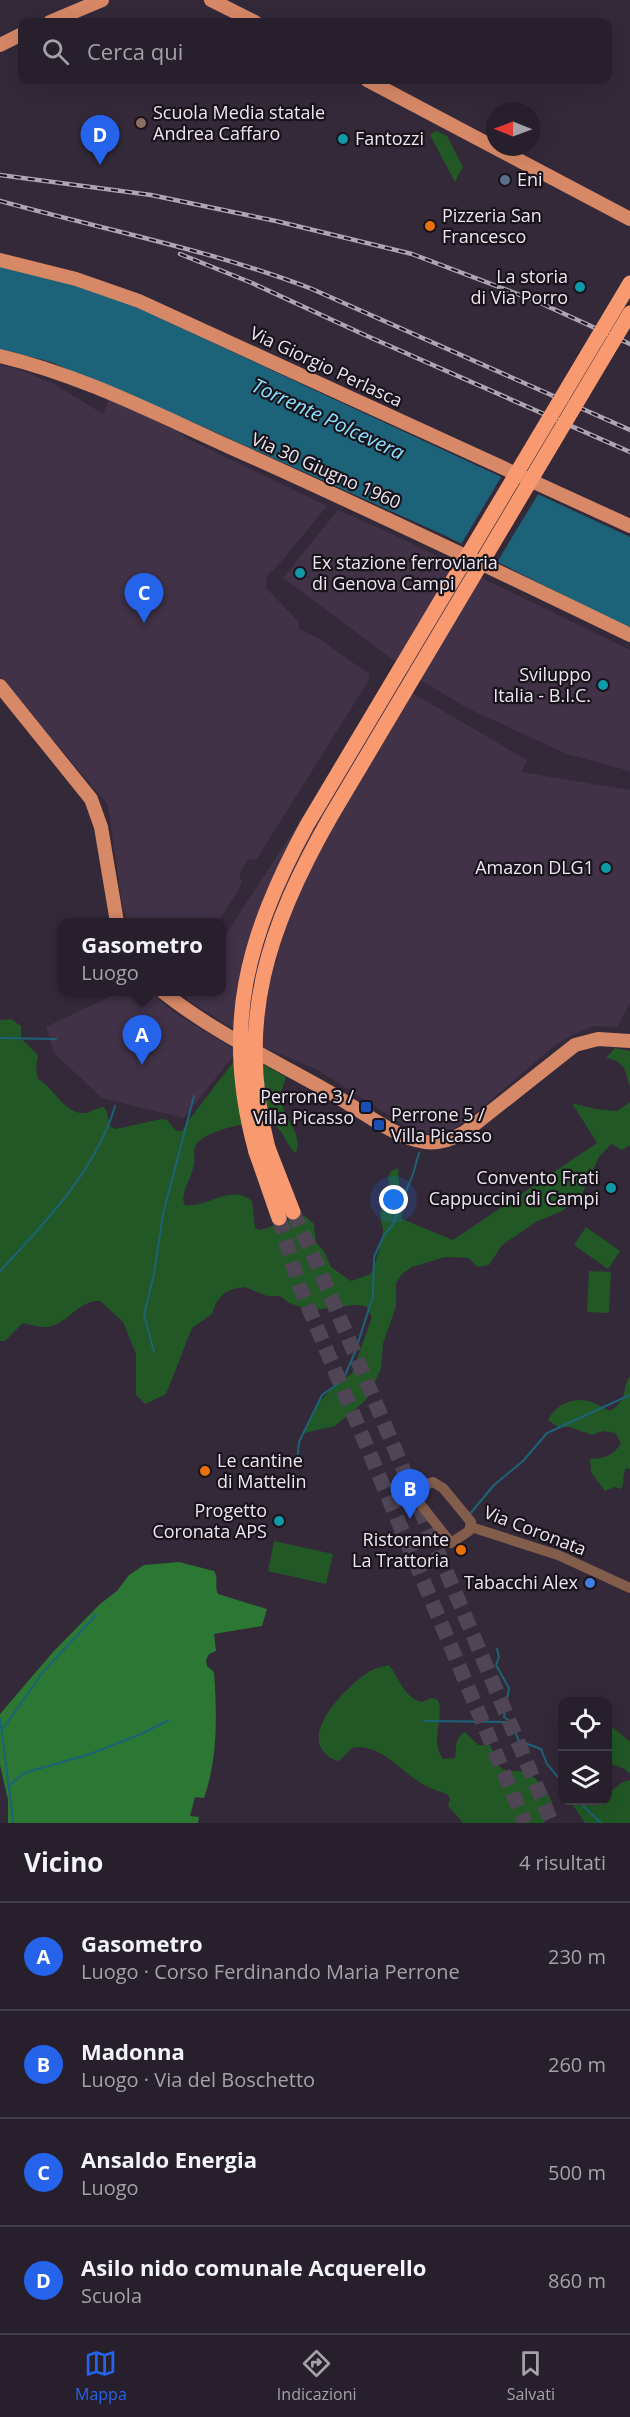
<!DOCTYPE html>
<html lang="it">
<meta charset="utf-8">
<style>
:root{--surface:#271f2b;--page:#2f2733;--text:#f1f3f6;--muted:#a4a2a9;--line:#433d47;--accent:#2563eb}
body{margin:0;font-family:"Open Sans",sans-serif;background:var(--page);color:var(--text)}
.controls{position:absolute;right:18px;bottom:18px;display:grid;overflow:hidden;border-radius:12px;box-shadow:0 6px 24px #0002}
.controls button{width:54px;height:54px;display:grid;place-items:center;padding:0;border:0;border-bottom:2px solid var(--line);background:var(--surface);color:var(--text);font:30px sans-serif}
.compass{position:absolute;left:486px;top:102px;width:54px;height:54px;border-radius:50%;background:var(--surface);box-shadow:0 6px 24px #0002;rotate:271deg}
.you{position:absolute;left:394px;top:1200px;width:21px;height:21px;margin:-15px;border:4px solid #fff;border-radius:50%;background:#1a73e8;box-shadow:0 0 0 9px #1a73e833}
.badge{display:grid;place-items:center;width:39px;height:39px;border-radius:50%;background:var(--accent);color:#fff;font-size:20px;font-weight:700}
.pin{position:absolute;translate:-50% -50px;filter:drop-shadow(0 2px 3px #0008)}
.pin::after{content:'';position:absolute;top:32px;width:21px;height:18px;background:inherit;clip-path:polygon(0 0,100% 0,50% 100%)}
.popup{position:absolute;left:58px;top:918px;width:168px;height:78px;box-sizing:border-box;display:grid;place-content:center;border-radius:12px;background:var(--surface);filter:drop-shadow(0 2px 4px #0005);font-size:20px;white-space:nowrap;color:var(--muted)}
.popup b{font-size:22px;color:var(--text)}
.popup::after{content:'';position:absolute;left:50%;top:100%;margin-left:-12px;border:12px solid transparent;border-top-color:var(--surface)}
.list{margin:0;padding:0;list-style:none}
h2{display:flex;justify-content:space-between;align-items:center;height:78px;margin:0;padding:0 24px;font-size:26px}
h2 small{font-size:20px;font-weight:400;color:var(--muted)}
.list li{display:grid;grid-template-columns:39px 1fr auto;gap:18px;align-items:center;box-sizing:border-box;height:108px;padding:0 24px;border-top:2px solid var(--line)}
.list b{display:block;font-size:22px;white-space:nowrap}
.list p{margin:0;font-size:20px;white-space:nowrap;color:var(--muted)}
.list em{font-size:20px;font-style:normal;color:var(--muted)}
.icon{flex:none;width:33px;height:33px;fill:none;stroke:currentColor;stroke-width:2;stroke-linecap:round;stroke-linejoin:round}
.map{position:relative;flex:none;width:630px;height:1823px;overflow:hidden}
.search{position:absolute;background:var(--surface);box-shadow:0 6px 24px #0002;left:18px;right:18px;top:18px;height:66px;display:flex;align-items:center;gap:15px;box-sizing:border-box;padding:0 21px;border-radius:12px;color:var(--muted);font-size:22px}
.sheet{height:510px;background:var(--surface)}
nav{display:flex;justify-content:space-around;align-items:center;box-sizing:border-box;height:84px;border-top:2px solid var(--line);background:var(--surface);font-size:16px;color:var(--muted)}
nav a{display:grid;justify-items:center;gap:3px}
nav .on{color:var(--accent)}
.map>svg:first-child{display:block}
</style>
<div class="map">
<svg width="630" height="1823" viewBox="0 0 630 1823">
<rect width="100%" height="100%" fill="#342939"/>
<path fill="#413247" d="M0,365L18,369L54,384L103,414L109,399L176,428L186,438L327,506L280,563L267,576L266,588L299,622V629L318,638L369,674V680L258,857L255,860L248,859L244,866L239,874L242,882L240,887L218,922H127L122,904L108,805L0,677Z
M338,510L390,533L630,650V771L567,754L469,709L422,681L283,578Z
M397,684L527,760L521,772L630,790V1003L617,1027L594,1026L572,1035L554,1046L465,1122L448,1132L427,1134L410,1129L318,1070L263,1047L186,999L188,992H222V940L325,783Z
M119,992H150L175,1013L237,1051L184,1118L102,1098L54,1053L46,1027Z"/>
<path fill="#215826" d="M436,131L447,136L463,167L455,182L430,135Z
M11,1019L21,1026V1038L38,1055L36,1067L38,1079C54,1087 63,1114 85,1113C91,1113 97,1107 104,1107L107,1112L110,1126L116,1129L161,1119L167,1120L176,1131H182L188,1121L241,1052L286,1077C284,1084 280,1093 281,1100C284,1120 303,1132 296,1153C285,1145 286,1132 273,1125C260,1117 203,1131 196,1145C193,1150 195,1158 194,1164C192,1176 184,1187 183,1200L185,1205C207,1208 231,1183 252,1201L255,1228L260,1230L305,1216L314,1224L316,1242L324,1251L331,1267L351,1281L371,1274C375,1264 382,1243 383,1232C383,1223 378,1218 382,1209H388L393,1205L388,1177L391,1171L398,1168L402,1219L453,1240L597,1143L572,1103L595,1109L617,1111L630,1102V1145L622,1150L611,1144L599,1157L581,1196L562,1211L536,1222L502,1245L489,1265L477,1267L469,1258L445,1257L412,1267L402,1274L396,1283V1306L383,1344L381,1369L366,1400L335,1426L304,1433L316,1406L332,1388L352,1373L372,1317L366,1306L355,1305L311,1310L289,1303L280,1296H267L245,1287L233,1289L223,1294L216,1303L212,1314L192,1328L166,1394L145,1404L136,1395V1354L123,1322L100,1301C77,1300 68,1325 46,1327C39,1327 30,1325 23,1323L5,1341H0V1020Z
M615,1048L630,1051V1086C624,1069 626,1062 606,1058Z
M586,1227L620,1251L608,1269L574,1245Z
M589,1271L611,1272L609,1313L587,1312Z
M630,1376V1469L626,1468C622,1475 625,1482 621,1489L615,1487L605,1491L591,1472L590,1459C605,1458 613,1456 621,1443L615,1433L603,1431L592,1435L570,1427H558L548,1420C555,1406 571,1397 588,1401C595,1402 603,1408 610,1411C630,1399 620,1391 630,1376Z
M274,1541L333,1554L326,1584L268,1571Z
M389,1665C400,1679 403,1696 421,1702L432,1698L438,1700C445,1718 429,1740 443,1759L455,1758C457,1748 454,1738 465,1732L478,1745H490C495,1752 493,1760 500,1767C506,1772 510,1771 517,1771C533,1771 547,1789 552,1802L543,1808L540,1814L545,1823H462L460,1819L448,1806L450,1799L447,1794C439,1791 431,1789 424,1785C402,1773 380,1742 352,1748L339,1761C333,1760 328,1757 324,1752C303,1729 349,1685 367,1673C374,1668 382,1667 389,1665Z
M608,1723L630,1742V1774L625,1769L608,1763Z
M630,1780V1823H585L570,1801L608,1800V1794L621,1783Z"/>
<path fill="#2b7733" d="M179,1562L214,1571C219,1579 214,1586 218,1594L267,1609L262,1626L214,1634L216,1651L209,1654L206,1660L207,1666L214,1672C217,1714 218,1758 204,1798L195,1797L190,1816L199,1817L198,1823H8V1800L0,1765V1714L53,1652L100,1604L117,1591L129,1575L144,1565Z"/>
<path fill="#1c6379" d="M0,267L81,287L134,306L630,537V629L444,535L206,428L51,362L0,349Z"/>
<path fill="#342939" d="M503,474L540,491L496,564L460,546Z"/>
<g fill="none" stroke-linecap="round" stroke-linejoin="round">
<path stroke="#1c6379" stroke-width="2" d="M0,1038L56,1039
M0,1271C43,1225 97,1169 115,1106
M154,1352L144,1315L154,1274L163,1214L194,1096
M297,1463L299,1442L322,1395L343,1380L355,1352L373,1296L374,1257L384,1235L392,1226L413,1174L419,1153
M469,1515L494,1485L523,1461L547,1433L630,1395
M497,1649L499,1657L496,1665L509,1688L504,1717L511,1722L519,1741L541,1749L547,1764L562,1782
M0,1719L13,1818L12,1823
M425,1721L509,1722
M2,1730L43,1672L96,1615
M10,1785L24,1773L90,1754L141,1734L169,1720
M577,1800L601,1823"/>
<path stroke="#504555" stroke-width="15" stroke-dasharray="15 8" stroke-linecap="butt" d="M293,1212L320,1271L552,1823
M279,1218L299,1285L525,1823"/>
<path stroke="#835d4c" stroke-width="10" d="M433,1482L443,1488L471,1522L469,1531L451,1543L414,1496L429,1483Z
M471,1527L558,1555L630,1588"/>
<path stroke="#d78866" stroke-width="14" d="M211,0L255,22
M50,22L102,0
M0,45L22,34
M367,80L630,219
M0,260L76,279L139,301L630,526
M0,356C81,375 156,414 232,448C366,508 498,571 630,635
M0,686L91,799L101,827L117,922
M163,992C212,1031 269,1058 324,1089C352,1104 395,1139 425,1142C440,1144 453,1139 465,1132L575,1045L598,1039L630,1041"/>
<path stroke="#f89970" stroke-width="15" d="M268,1148L293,1212
M256,1152L279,1218"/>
<g stroke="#ada5b1" stroke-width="4.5">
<path id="rail" d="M0,175L151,195L276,221L412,254L536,301L630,344
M0,201C105,230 211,250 312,289L630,430
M180,254L252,283L367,336L630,452"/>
</g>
<use href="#rail" stroke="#19141b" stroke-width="2" stroke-dasharray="7" stroke-linecap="butt"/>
<path stroke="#f89970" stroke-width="15" d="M268,1148C235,1022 268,926 331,816L630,313
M256,1152C221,1026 247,936 307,825L630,283"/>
</g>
<circle fill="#8d6e63" stroke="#19141b" stroke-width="2" cx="141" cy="123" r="6"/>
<g fill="#0f9aa8" stroke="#19141b" stroke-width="2">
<circle cx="343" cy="139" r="6"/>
<circle cx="580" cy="287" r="6"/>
<circle cx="300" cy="573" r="6"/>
<circle cx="603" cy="685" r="6"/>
<circle cx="606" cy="868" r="6"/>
<circle cx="611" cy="1188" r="6"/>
<circle cx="279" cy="1521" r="6"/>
</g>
<circle fill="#5c6f8a" stroke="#19141b" stroke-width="2" cx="505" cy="180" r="6"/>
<g fill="#e8710a" stroke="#19141b" stroke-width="2">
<circle cx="430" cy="226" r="6"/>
<circle cx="205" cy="1471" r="6"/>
<circle cx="461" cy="1550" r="6"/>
</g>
<g fill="#1a4fb4" stroke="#19141b" stroke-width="2">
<rect x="360" y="1101" width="12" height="12" rx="3"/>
<rect x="373" y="1119" width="12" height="12" rx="3"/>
</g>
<circle fill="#3f7fe0" stroke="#19141b" stroke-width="2" cx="590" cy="1583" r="6"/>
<g text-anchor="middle" stroke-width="4.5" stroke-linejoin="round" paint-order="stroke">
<g font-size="18" fill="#ede6f1" stroke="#19141b" text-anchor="end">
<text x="153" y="119" text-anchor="start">Scuola Media statale<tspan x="153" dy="21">Andrea Caffaro</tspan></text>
<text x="355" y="145" text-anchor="start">Fantozzi</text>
<text x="517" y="186" text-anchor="start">Eni</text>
<text x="442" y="222" text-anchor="start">Pizzeria San<tspan x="442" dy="21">Francesco</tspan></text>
<text x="568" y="283">La storia<tspan x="568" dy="21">di Via Porro</tspan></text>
<text x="312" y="569" text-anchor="start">Ex stazione ferroviaria<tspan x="312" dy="21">di Genova Campi</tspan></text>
<text x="591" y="681">Sviluppo<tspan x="591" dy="21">Italia - B.I.C.</tspan></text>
<text x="594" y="874">Amazon DLG1</text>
<text x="354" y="1103">Perrone 3 /<tspan x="354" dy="21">Villa Picasso</tspan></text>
<text x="391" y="1121" text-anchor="start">Perrone 5 /<tspan x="391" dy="21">Villa Picasso</tspan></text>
<text x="599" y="1184">Convento Frati<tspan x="599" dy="21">Cappuccini di Campi</tspan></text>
<text x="217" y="1467" text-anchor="start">Le cantine<tspan x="217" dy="21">di Mattelin</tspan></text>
<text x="267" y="1517">Progetto<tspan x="267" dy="21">Coronata APS</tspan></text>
<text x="449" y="1546">Ristorante<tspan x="449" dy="21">La Trattoria</tspan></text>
<text x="578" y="1589">Tabacchi Alex</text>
</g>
<g font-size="18" fill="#ede6f1" stroke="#19141b">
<text transform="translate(326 367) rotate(25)" y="6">Via Giorgio Perlasca</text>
<text transform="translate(326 471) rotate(24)" y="6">Via 30 Giugno 1960</text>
<text transform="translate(535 1531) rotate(21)" y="6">Via Coronata</text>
</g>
<g font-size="20" font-style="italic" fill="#89e0ff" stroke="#19141b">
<text transform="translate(328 419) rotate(25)" y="7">Torrente Polcevera</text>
</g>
</g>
</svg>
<div class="controls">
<button><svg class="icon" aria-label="locate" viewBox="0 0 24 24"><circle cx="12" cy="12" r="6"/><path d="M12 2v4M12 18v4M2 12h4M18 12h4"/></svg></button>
<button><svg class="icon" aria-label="layers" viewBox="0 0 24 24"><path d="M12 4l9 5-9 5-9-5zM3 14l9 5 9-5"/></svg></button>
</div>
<svg class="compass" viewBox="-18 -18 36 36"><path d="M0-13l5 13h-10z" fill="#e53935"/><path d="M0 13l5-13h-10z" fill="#a4a2a9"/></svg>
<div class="you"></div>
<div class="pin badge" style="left:142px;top:1065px">A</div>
<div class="popup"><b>Gasometro</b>Luogo</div>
<div class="pin badge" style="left:410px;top:1519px">B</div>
<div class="pin badge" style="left:144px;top:623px">C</div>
<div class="pin badge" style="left:100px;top:165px">D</div>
<div class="search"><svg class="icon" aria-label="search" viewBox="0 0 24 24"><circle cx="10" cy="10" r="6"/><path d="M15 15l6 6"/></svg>Cerca qui</div>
</div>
<section class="sheet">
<h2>Vicino<small>4 risultati</small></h2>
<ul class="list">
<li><span class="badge">A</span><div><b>Gasometro</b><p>Luogo · Corso Ferdinando Maria Perrone</p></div><em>230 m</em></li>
<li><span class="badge">B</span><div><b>Madonna</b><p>Luogo · Via del Boschetto</p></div><em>260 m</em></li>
<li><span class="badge">C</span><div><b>Ansaldo Energia</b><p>Luogo</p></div><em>500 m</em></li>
<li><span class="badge">D</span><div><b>Asilo nido comunale Acquerello</b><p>Scuola</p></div><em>860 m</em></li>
</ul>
</section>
<nav>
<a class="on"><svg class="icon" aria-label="map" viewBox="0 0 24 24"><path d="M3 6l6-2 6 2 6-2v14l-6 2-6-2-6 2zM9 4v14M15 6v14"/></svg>Mappa</a>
<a><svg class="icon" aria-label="directions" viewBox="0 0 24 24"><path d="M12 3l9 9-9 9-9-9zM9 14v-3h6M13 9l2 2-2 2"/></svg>Indicazioni</a>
<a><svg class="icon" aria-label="saved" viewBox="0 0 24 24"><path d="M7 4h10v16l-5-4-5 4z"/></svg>Salvati</a>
</nav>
